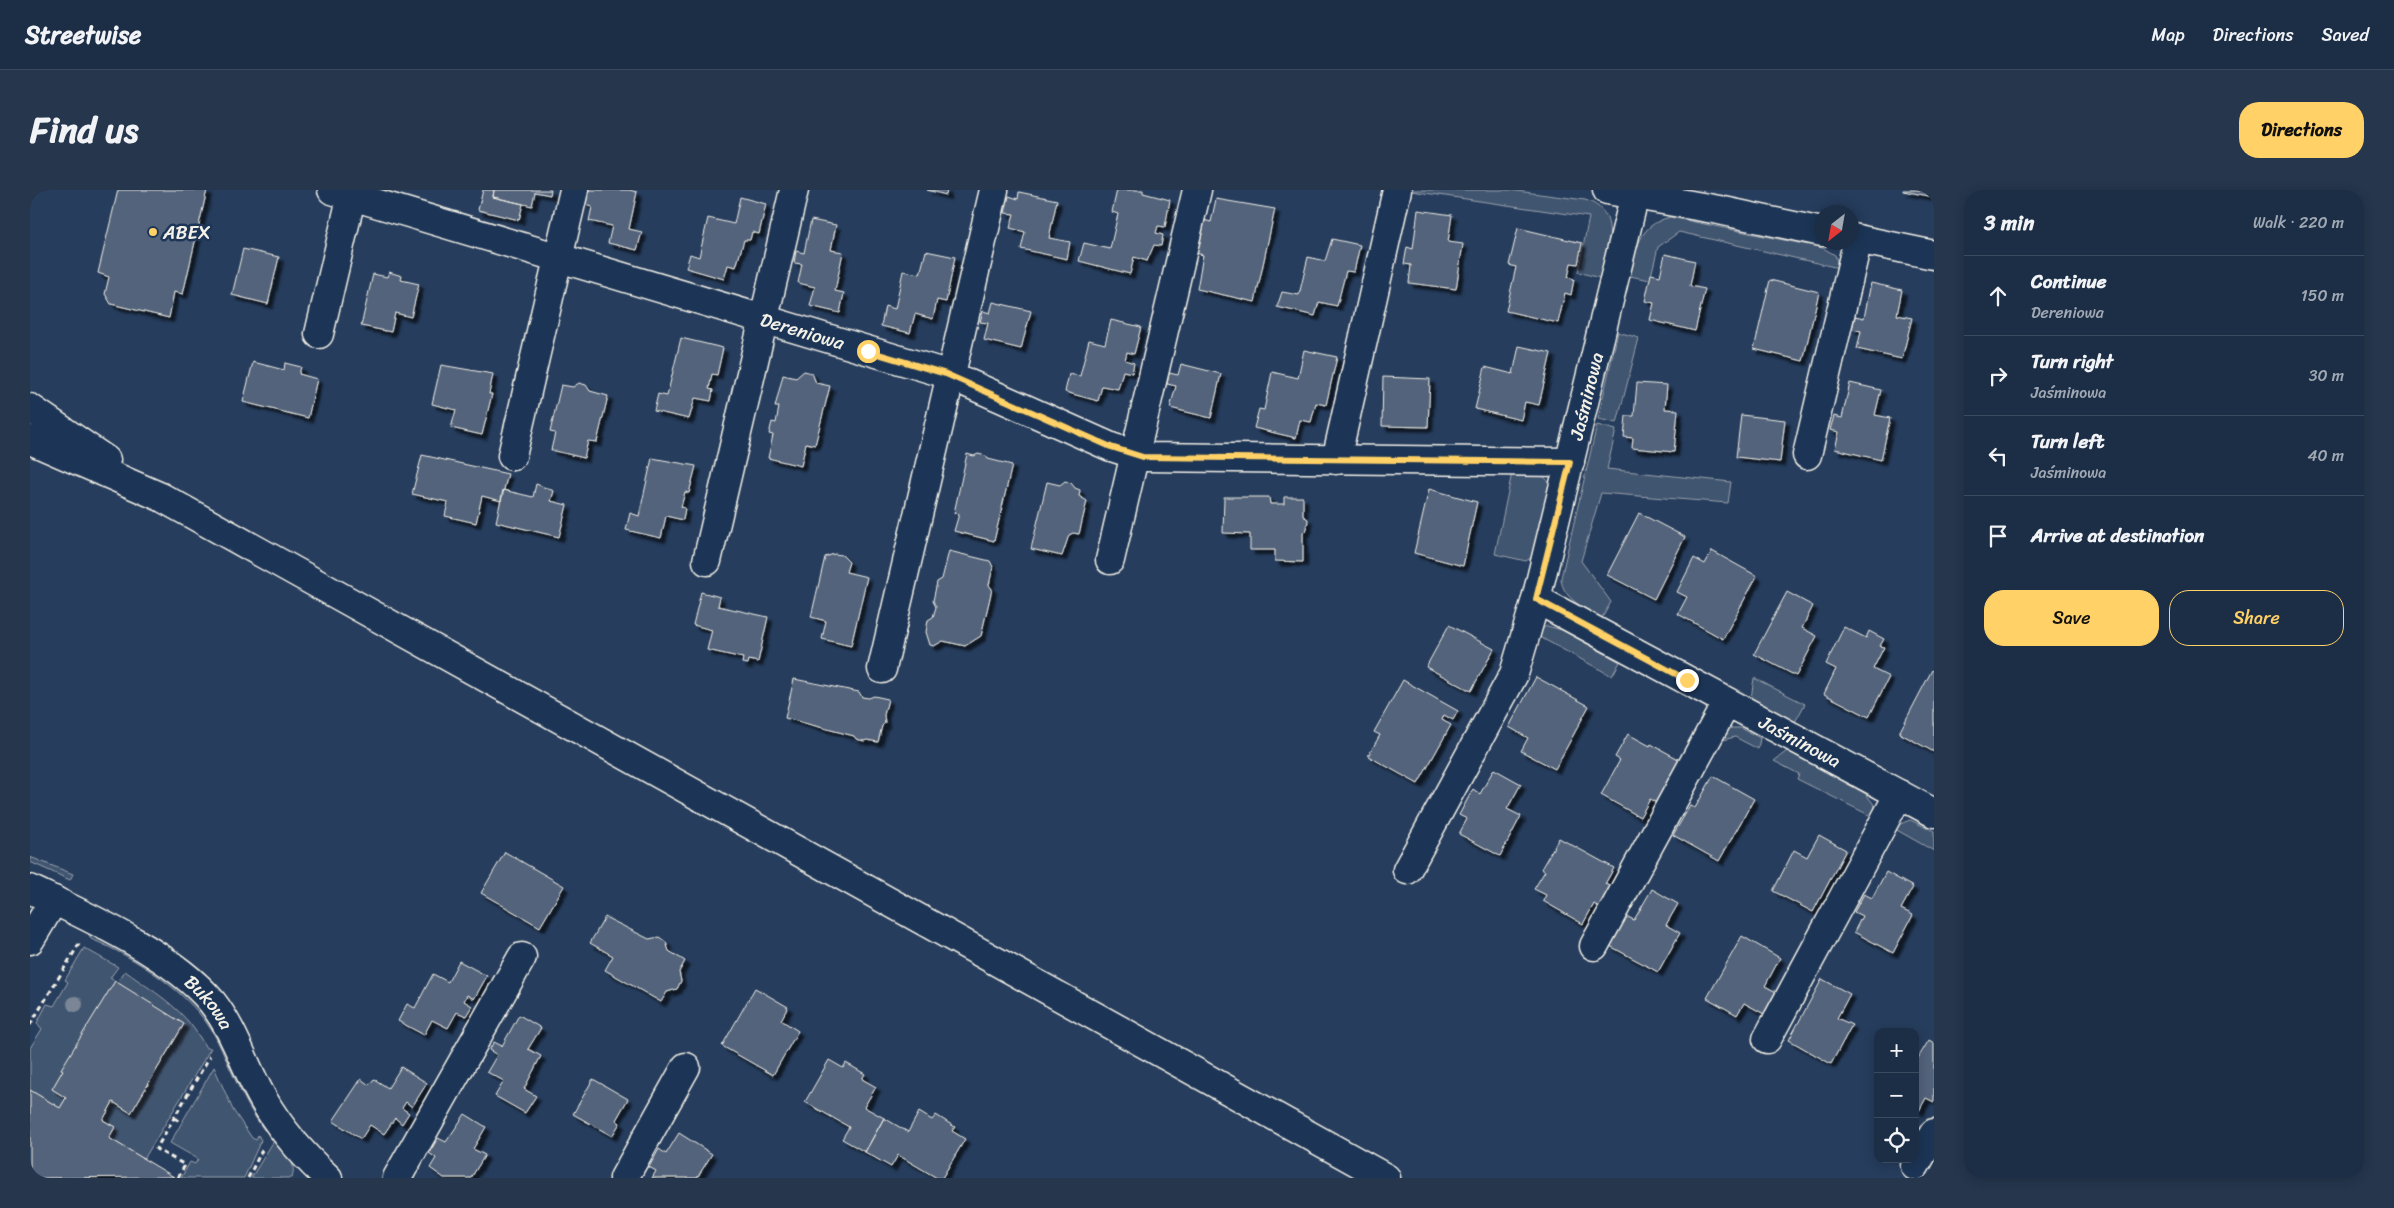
<!DOCTYPE html>
<meta charset="utf-8">
<style>
:root{--surface:#1c2e46;--page:#25364d;--text:#f1f3f6;--muted:#a0a8b3;--line:#3a4a5f;--accent:#ffd166}
body{margin:0;font-family:Sriracha,sans-serif;background:var(--page);color:var(--text)}
.controls{position:absolute;right:15px;bottom:15px;display:grid;overflow:hidden;border-radius:10px;box-shadow:0 2px 12px #0003}
.controls button{width:45px;height:45px;display:grid;place-items:center;padding:0;border:0;border-bottom:1px solid var(--line);background:var(--surface);color:var(--text);font:25px sans-serif}
.compass{position:absolute;left:1784px;top:15px;width:45px;height:45px;border-radius:50%;background:var(--surface);box-shadow:0 2px 12px #0003;rotate:211deg}
.stop{position:absolute;width:15px;height:15px;margin:-11px;border:4px solid #ffd166;border-radius:50%;background:#fff}
.stop.end{background:#ffd166;border-color:#fff;box-shadow:0 1px 5px #0008}
.list{margin:0;padding:0;list-style:none}
h2{display:flex;justify-content:space-between;align-items:center;height:65px;margin:0;padding:0 20px;font-size:21px}
h2 small{font-size:16px;font-weight:400;color:var(--muted)}
.list li{display:grid;grid-template-columns:32px 1fr auto;gap:15px;align-items:center;box-sizing:border-box;height:80px;padding:0 20px;border-top:1px solid var(--line)}
.list b{display:block;font-size:19px;white-space:nowrap}
.list p{margin:0;font-size:16px;white-space:nowrap;color:var(--muted)}
.list em{font-size:16px;font-style:normal;color:var(--muted)}
.actions{display:flex;gap:10px;padding:15px 20px}
.actions a{flex:1;padding:11px 0;border:1px solid var(--accent);border-radius:20px;text-align:center;font-size:18px;color:var(--accent)}
.actions .main{background:var(--accent);color:#111}
.icon{flex:none;width:28px;height:28px;fill:none;stroke:currentColor;stroke-width:2;stroke-linecap:round;stroke-linejoin:round}
.map{position:relative;flex:none;width:1904px;height:988px;overflow:hidden;border-radius:20px}
header{display:flex;align-items:center;gap:30px;box-sizing:border-box;height:70px;padding:0 25px;background:var(--surface);border-bottom:1px solid var(--line)}
header strong{font-size:24px}
nav{display:flex;gap:28px;margin-inline-start:auto;font-size:18px}
.intro{display:flex;align-items:center;justify-content:space-between;box-sizing:border-box;height:120px;padding:0 30px}
h1{margin:0;font-size:35px}
.button{padding:12px 22px;border-radius:20px;background:var(--accent);color:#111;font-size:18px;font-weight:700}
main{display:flex;gap:30px;padding:0 30px}
aside{flex:1;background:var(--surface);border-radius:20px;box-shadow:0 2px 12px #0003}
.map>svg:first-child{display:block}
</style>
<header>
<strong>Streetwise</strong>
<nav><a>Map</a><a>Directions</a><a>Saved</a></nav>
</header>
<div class="intro"><h1>Find us</h1><a class="button">Directions</a></div>
<main>
<div class="map">
<svg width="1904" height="988" viewBox="0 0 1904 988">
<defs>
<filter id="shadow"><feDropShadow dx="4.5" dy="4.5" stdDeviation="1" flood-color="#0009"/></filter>
</defs>
<rect width="100%" height="100%" fill="#263d5d"/>
<filter id="ink" filterUnits="userSpaceOnUse"><feTurbulence type="fractalNoise" baseFrequency=".02" numOctaves="2"/><feDisplacementMap in="SourceGraphic" scale="10" xChannelSelector="R" yChannelSelector="G"/><feConvolveMatrix kernelMatrix="1 2 1 2 8 2 1 2 1" color-interpolation-filters="sRGB"/></filter>
<g filter="url(#ink)">
<path fill="#40546f" stroke="#9aa2ac" d="M1379,0H1479L1555,10C1593,22 1577,60 1570,88L1548,82L1559,27L1381,1L1367,64L1364,63Z
M1640,27L1793,58L1805,65L1809,78L1649,42L1628,57L1620,90L1600,86C1608,57 1607,36 1640,27Z
M1588,142L1609,148L1587,233L1568,229Z
M1567,235L1586,240L1577,279L1701,292L1698,313L1571,303L1551,371L1581,412L1572,428C1556,419 1532,409 1531,388Z
M1483,278C1500,281 1515,281 1523,299L1505,365L1496,371L1465,364Z
M1517,436L1532,440L1590,472L1582,486L1506,445L1508,441Z
M1724,488L1775,514L1765,532L1721,509Z
M1700,538H1711L1730,548L1728,559L1705,547L1685,552L1694,539Z
M1757,561L1836,604L1845,616V628L1767,589L1769,584L1744,571Z
M1880,630L1904,641V661L1865,639L1838,691L1835,690L1865,636Z
M0,667L43,684L40,690L0,672Z
M58,743L76,751L115,774L152,799L178,827L238,941L234,940C213,912 201,879 186,848C163,804 105,767 61,749Z
M54,758L88,777L80,788L85,791L32,879L33,880L22,899L36,908L30,918L0,900V858L12,839L7,833L17,814L24,816L38,792L35,790Z
M95,781C130,806 156,820 176,858H181L114,969L79,948L85,937L73,930L83,912L101,922L154,835L87,793Z
M184,877L203,920L222,948L226,950L228,945L231,950L214,988H151L160,972L165,974L168,969L140,953Z
M245,949C256,960 267,972 262,988H221Z"/>
<path fill="#52647b" stroke="#f4f1e8" filter="url(#shadow)" d="M88,0H177L153,104L144,102L139,128L81,114L75,104L79,87L68,83Z
M453,0H464L463,7L493,14L489,30L448,20Z
M464,0H521L520,5L505,2L502,16L463,7Z
M559,0H599L607,2L599,39L612,42L607,60L578,53L582,36L559,31L562,17L555,15Z
M897,0H917L916,5Z
M1087,0H1113V3L1140,10L1135,37L1128,36L1126,43L1133,45L1131,56L1124,55L1117,71L1104,67L1100,84L1049,71L1054,53L1080,59L1088,24L1082,22Z
M1904,0V7L1873,1V0Z
M989,2L1027,10L1019,48L1040,52L1037,69L991,59L995,42L980,38L984,24L975,23L979,6L988,9Z
M710,7L736,14L729,44L722,42L720,50H714L706,77L698,75L694,89L656,78L660,64L669,67L678,28L704,34Z
M1186,9L1245,19L1225,112L1167,99L1173,65L1166,63L1174,30L1181,32Z
M1388,20L1422,25L1418,52L1433,54L1426,99L1379,93L1381,75L1374,74L1377,57L1383,59Z
M781,30L806,35L801,60L813,62L805,101L814,103L810,123L780,116L785,97L768,93L772,74L764,73L766,61L774,63Z
M1488,38L1552,53L1548,74L1541,73L1538,87L1544,89L1541,105L1535,103L1528,133L1476,121L1486,77L1479,75Z
M1302,49L1330,55L1324,82L1316,81L1307,116L1289,112L1285,126L1247,117L1252,102L1269,105L1278,67L1295,71Z
M213,59L249,67L238,114L202,105Z
M896,61L925,67L916,112L907,110L903,129L885,124L880,143L851,136L855,116L865,119L873,81L890,84Z
M1635,64L1665,71L1660,96L1675,99L1665,141L1620,130L1624,113L1615,111L1621,84L1630,86Z
M359,82L372,86L371,90L389,94L381,127L365,123L361,142L331,136L343,84L357,87Z
M1740,90L1789,102L1773,171L1724,159Z
M1841,93L1872,100L1867,125L1882,128L1872,169L1827,159L1831,141L1822,139L1825,126L1834,128Z
M963,112L1001,121L991,159L954,150L958,133L950,132L953,121L960,123Z
M1081,130L1111,137L1104,164L1097,162L1095,170L1104,173L1102,183L1093,181L1088,199L1072,196L1068,211L1035,202L1039,184L1050,186L1059,150L1075,154Z
M651,148L693,158L687,185L682,184L679,199L683,200L681,211L665,208L659,229L624,221L628,204L637,206Z
M1489,156L1521,163L1509,215L1495,212L1491,230L1445,219L1455,177L1483,184Z
M1274,160L1307,167L1296,215L1286,213L1281,232L1270,230L1266,248L1224,238L1229,219L1234,220L1242,182L1268,188Z
M223,172L254,180L255,173L271,177L269,184L287,189L278,228L213,212Z
M1151,174L1191,184L1181,228L1140,218L1146,196L1137,194L1139,183L1148,185Z
M411,175L463,184L459,204H462L452,245L421,238L426,220L402,214Z
M774,181L782,183L786,193L800,196L785,255L776,253L771,276L738,268L743,245L739,244L742,232L746,233L749,217H745L753,185L766,188Z
M1353,187L1400,189L1398,237L1352,236Z
M549,193L556,195L560,201L578,206L567,252L558,251L554,268L521,260L525,243L520,242L531,195L543,197Z
M1607,193L1637,195L1635,219L1648,220L1644,262L1602,258L1603,248L1594,247L1596,226H1604Z
M1820,193L1851,200L1845,225L1860,228L1851,270L1805,259L1809,242L1800,240L1804,226L1812,228Z
M1711,225L1755,230L1750,272L1706,267Z
M937,264L944,266L948,264L956,266L958,269L982,275L964,351L924,341L929,324L924,323Z
M392,265L478,284L471,311L452,306L446,333L415,326L418,312L382,304Z
M622,268L666,276L659,303L655,302L651,317L655,318L653,330L636,326L631,348L596,340L600,323L609,326Z
M1035,291L1041,293L1045,298L1050,300L1049,306L1057,311L1049,344L1043,343L1039,345L1032,366L1001,359L1017,292L1030,295Z
M506,294L524,301L521,311L537,315L529,347L466,332L473,300L503,307Z
M1399,299L1447,312L1433,376L1384,363Z
M1194,307H1239L1240,314H1254V307H1273V326L1278,329L1277,339L1273,343V372L1245,371V360H1220V344L1193,343Z
M1609,323L1655,347L1624,409L1577,385Z
M919,361L960,371L963,377L959,395L962,399L951,446L935,456L913,451L904,456L900,455L896,442L898,430L903,427L906,417L903,411L907,392L912,389Z
M1682,361L1727,386L1693,449L1648,424L1657,407L1647,402L1664,368L1675,374Z
M804,364L812,365L819,372L816,382L837,387L821,456L792,449L796,431L781,427L795,367Z
M671,402L690,407L688,416L738,427L728,472L719,470L718,474L712,473L713,468L677,460L682,440L663,435Z
M1757,402L1783,416L1772,438L1787,446L1766,486L1724,464Z
M1419,435L1464,459L1441,501L1396,477Z
M1814,437L1836,448L1839,441L1854,449L1850,456L1854,457L1843,479L1859,487L1839,527L1794,504L1806,479L1796,474Z
M1902,480L1904,481V562L1869,543Z
M1506,487L1559,516L1525,579L1491,561L1498,548L1479,537Z
M764,489L829,502L832,507L839,508L844,506L858,509L854,525L855,533L852,536L848,552L837,550L834,551L826,549L824,546L755,528Z
M1373,490L1428,521L1423,530L1414,525L1412,530L1421,535L1388,594L1338,566L1350,545L1344,542Z
M1598,544L1620,556L1621,554L1652,571L1628,614L1620,609L1610,627L1571,605L1590,570L1585,567Z
M1464,579L1491,594L1477,619L1491,626L1470,666L1429,644L1437,629L1429,625L1443,599L1450,604Z
M1683,586L1724,609L1689,671L1643,645L1660,616L1665,618Z
M1789,645L1816,660L1783,722L1743,701L1764,660L1777,667Z
M1529,648L1584,678L1575,694L1583,698L1572,719L1564,714L1553,734L1513,711L1516,705L1504,699L1515,681L1511,679Z
M475,662L534,696L510,737L451,703Z
M1856,682L1883,697L1871,719L1883,725L1863,763L1824,742L1832,726L1824,722L1834,704L1842,708Z
M1622,699L1648,714L1636,735L1650,743L1628,782L1580,756L1596,726L1604,730Z
M575,727L619,749L629,747L636,752L639,761L655,771L649,782L651,791L647,799L637,802L631,812L575,780L583,766L560,753Z
M1712,746L1750,768L1735,796L1748,803L1736,825L1714,813L1707,825L1677,808Z
M429,771L457,786L444,809L437,805L434,811L442,816L436,826L427,822L418,838L402,830L394,845L368,831L377,814L385,818L403,784L418,792Z
M1792,789L1820,804L1807,828L1822,835L1801,874L1759,850Z
M85,791L154,834L101,923L83,912L73,930L85,937L79,948L144,987L0,988V900L30,918L36,908L22,899L33,880L31,879Z
M725,798L758,817L751,830L768,841L743,885L692,856Z
M489,825L511,838L498,859L511,866L494,899L506,906L495,923L465,906L474,891L457,882L467,865L459,860L464,852L472,856Z
M1899,850L1904,853V912L1896,908L1889,921L1885,919V873Z
M799,870L813,878L816,873L835,884L832,889L846,897L834,917L854,928L835,962L812,949L819,937L775,912Z
M371,877L397,893L382,917L376,912L372,918L379,923L372,934L365,928L354,944L340,935L331,949L303,931L331,889L339,895L344,889L358,898Z
M563,889L598,909L586,930L590,933L582,946L543,924Z
M889,922L902,930L906,925L925,937L922,941L935,949L912,988H907L868,965L861,977L835,962L854,928L878,942Z
M435,924L456,937L443,959L455,965L441,988H414L400,978L406,968L399,963L408,948L416,952Z
M649,943L682,964L667,988H622L626,981L619,977L629,959L636,964Z"/>
<g fill="none" stroke-linecap="round" stroke-linejoin="round">
<g stroke="#f4f1e8" stroke-width="31">
<g id="minor">
<path id="s1" d="M302,0L917,184L1081,257L1113,267L1540,272"/>
<path d="M1577,0L1689,20L1792,42"/>
<path id="s2" d="M1606,0L1506,409L1904,623"/>
<path d="M1822,48L1904,65"/>
<path d="M289,144L323,0"/>
<path d="M1777,265L1828,49"/>
<path d="M482,266L544,0"/>
<path d="M1306,270L1367,0"/>
<path d="M1080,370L1167,0"/>
<path d="M677,371L764,0"/>
<path d="M852,479L964,0"/>
<path d="M1377,680L1484,484L1506,409"/>
<path id="s3" d="M0,699C56,726 142,764 182,812C205,841 215,878 233,909C250,939 273,965 298,988"/>
<path d="M0,750L24,710"/>
<path d="M1564,756L1697,512"/>
<path d="M1737,849L1869,604"/>
<path d="M1885,976L1904,943"/>
<path d="M367,988L492,767"/>
<path d="M594,988L656,877"/>
</g>
</g>
<g stroke="#f4f1e8" stroke-width="31">
<path id="major" d="M0,218L76,270
M0,250L131,307L1356,988"/>
</g>
<path stroke="#f4f1e8" stroke-width="3" stroke-dasharray="5 4" stroke-linecap="butt" d="M0,835L49,754
M144,928L152,932
M148,988L155,975L126,959L180,866
M218,988L232,960"/>
<use href="#minor" stroke="#1d3557" stroke-width="28"/>
<use href="#major" stroke="#1d3557" stroke-width="28"/>
</g>
<circle fill="#7a8696" cx="45" cy="814" r="8"/>
</g>
<g fill="none" stroke-linecap="round" stroke-linejoin="round" filter="url(#ink)">
<path stroke="#ffd166" stroke-width="6" d="M838,161L916,184L1081,257L1113,267L1540,272L1506,409L1657,490"/>
</g>
<circle fill="#ffd166" stroke="#1d3557" stroke-width="2" cx="123" cy="42" r="5"/>
<g text-anchor="middle" stroke-width="5" stroke-linejoin="round" paint-order="stroke">
<g font-size="19" fill="#f4f1e8" stroke="#1d3557" text-anchor="start">
<text x="133" y="49">ABEX</text>
</g>
<g font-size="19" fill="#f4f1e8" stroke="#1d3557">
<text dy="7" stroke="none"><textPath href="#s1" startOffset="491">Dereniowa</textPath></text>
<text transform="translate(1556 206) rotate(-76)" y="7">Jaśminowa</text>
<text dy="7" stroke="none"><textPath href="#s2" startOffset="721">Jaśminowa</textPath></text>
<text dy="7" stroke="none"><textPath href="#s3" startOffset="214">Bukowa</textPath></text>
</g>
</g>
</svg>
<div class="controls">
<button>+</button>
<button>−</button>
<button><svg class="icon" aria-label="locate" viewBox="0 0 24 24"><circle cx="12" cy="12" r="6"/><path d="M12 2v4M12 18v4M2 12h4M18 12h4"/></svg></button>
</div>
<svg class="compass" viewBox="-18 -18 36 36"><path d="M0-13l5 13h-10z" fill="#e53935"/><path d="M0 13l5-13h-10z" fill="#a0a8b3"/></svg>
<div class="stop" style="left:838px;top:161px"></div>
<div class="stop end" style="left:1657px;top:490px"></div>
</div>
<aside>
<h2>3 min<small>Walk · 220 m</small></h2>
<ul class="list">
<li><svg class="icon" aria-label="ahead" viewBox="0 0 24 24"><path d="M12 20V5M6 11l6-6 6 6"/></svg><div><b>Continue</b><p>Dereniowa</p></div><em>150 m</em></li>
<li><svg class="icon" aria-label="right" viewBox="0 0 24 24"><path d="M7 20v-9h11M14 6l5 5-5 5"/></svg><div><b>Turn right</b><p>Jaśminowa</p></div><em>30 m</em></li>
<li><svg class="icon" aria-label="left" viewBox="0 0 24 24"><path d="M17 20v-9H6M10 6l-5 5 5 5"/></svg><div><b>Turn left</b><p>Jaśminowa</p></div><em>40 m</em></li>
<li><svg class="icon" aria-label="arrive" viewBox="0 0 24 24"><path d="M6 21V4h12l-3 4 3 4H6"/></svg><div><b>Arrive at destination</b></div></li>
</ul>
<div class="actions"><a class="main">Save</a><a>Share</a></div>
</aside>
</main>
